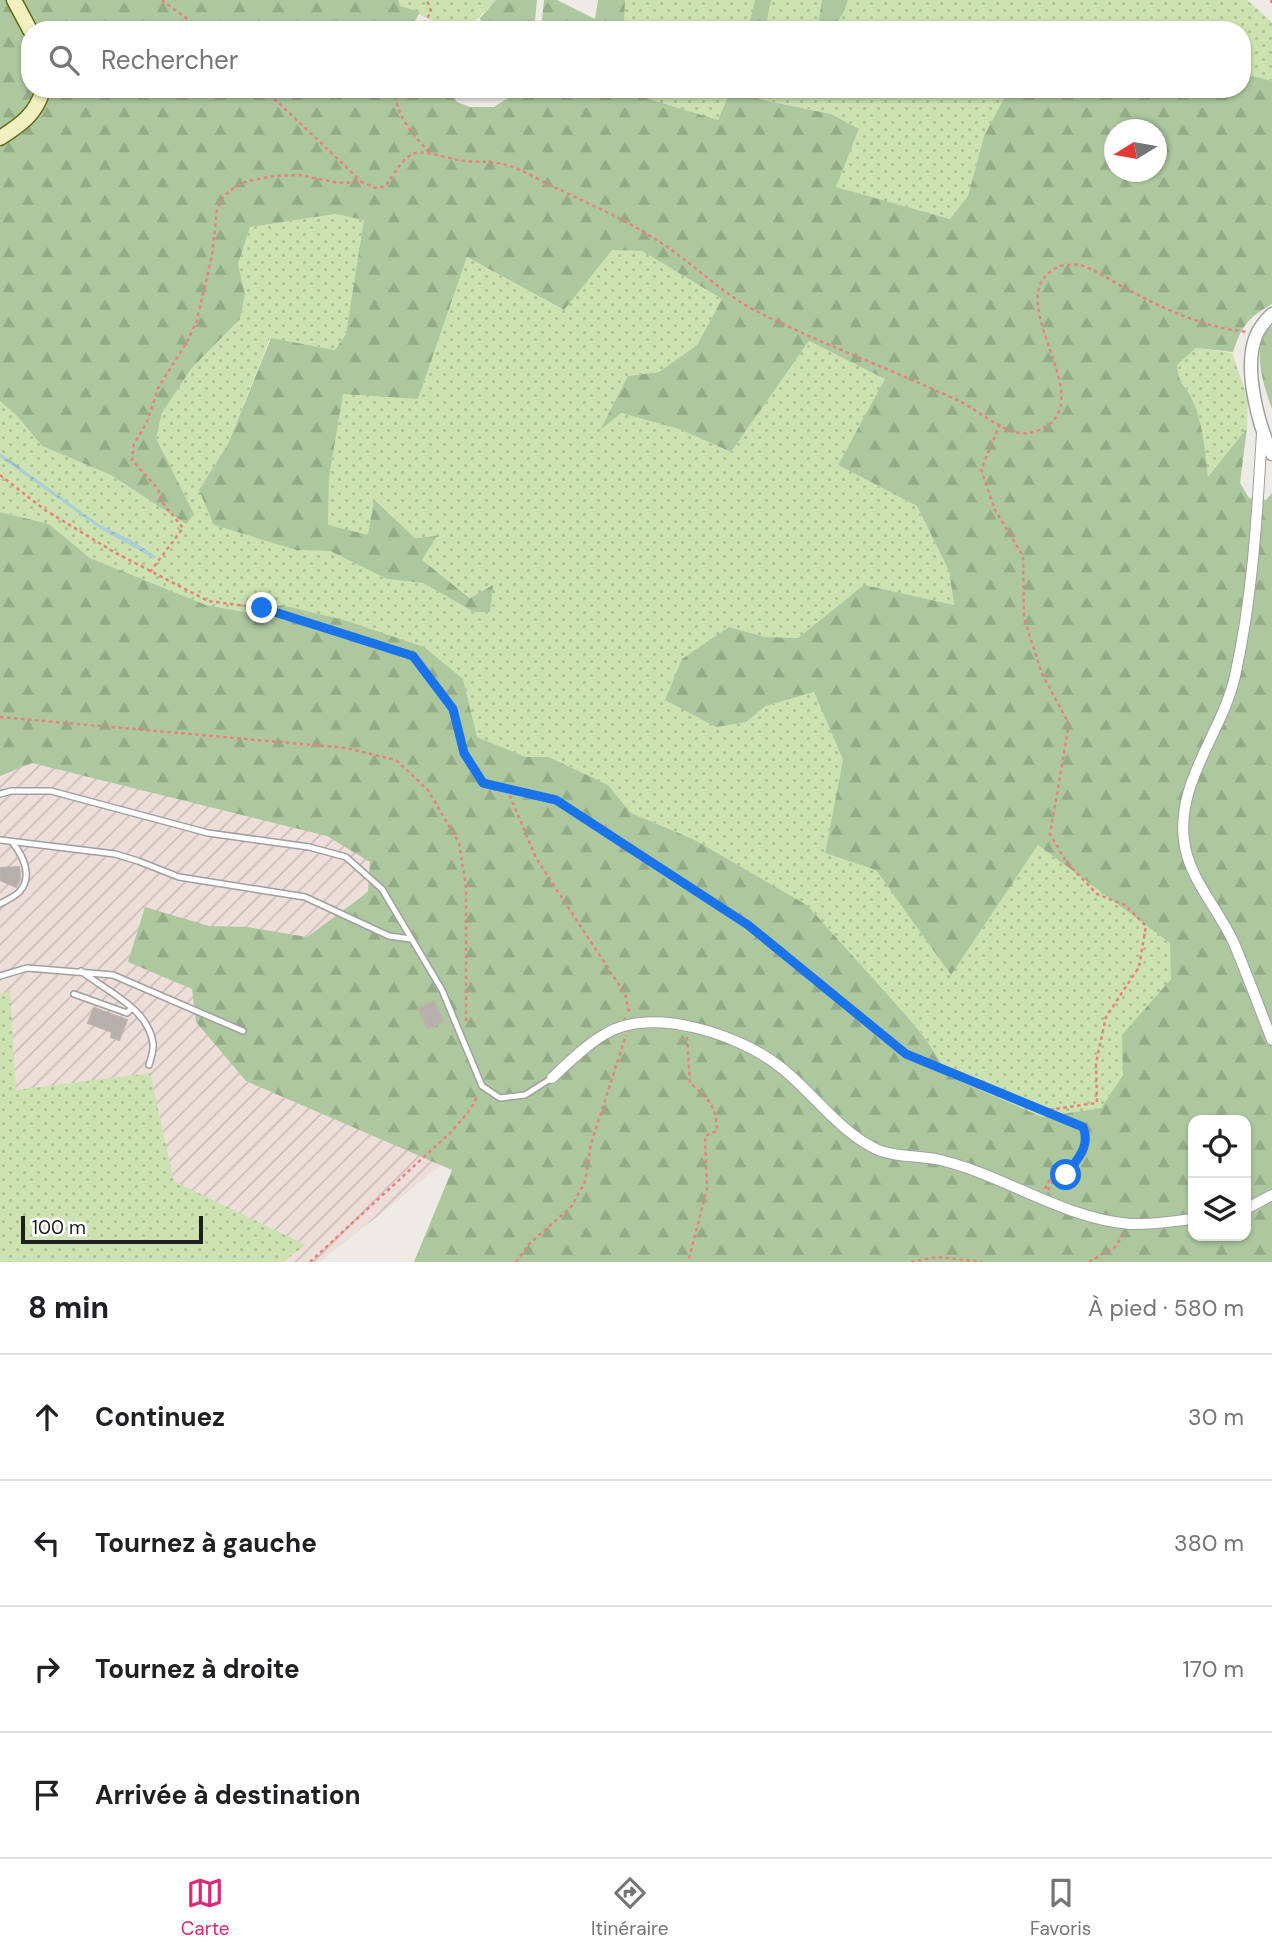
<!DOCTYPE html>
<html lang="fr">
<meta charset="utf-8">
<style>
:root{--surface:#fff;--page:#f2f2f2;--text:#202124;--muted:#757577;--line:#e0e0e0;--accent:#db2777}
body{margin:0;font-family:"DM Sans",sans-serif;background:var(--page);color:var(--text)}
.controls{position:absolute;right:21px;bottom:21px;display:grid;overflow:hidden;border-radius:14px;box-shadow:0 2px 5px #0004}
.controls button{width:63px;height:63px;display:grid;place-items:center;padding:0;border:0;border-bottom:2px solid var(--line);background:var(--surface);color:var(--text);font:35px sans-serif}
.compass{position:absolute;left:1104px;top:119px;width:63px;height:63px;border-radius:50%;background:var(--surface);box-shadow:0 2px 5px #0004;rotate:259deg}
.scale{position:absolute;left:21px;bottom:18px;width:182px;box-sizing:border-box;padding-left:7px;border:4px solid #1e1e1e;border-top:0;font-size:19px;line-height:24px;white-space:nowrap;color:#1e1e1e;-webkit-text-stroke:5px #fff;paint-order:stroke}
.stop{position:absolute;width:21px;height:21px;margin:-16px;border:5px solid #1a73e8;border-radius:50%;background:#fff}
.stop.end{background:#1a73e8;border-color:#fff;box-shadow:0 2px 7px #0008}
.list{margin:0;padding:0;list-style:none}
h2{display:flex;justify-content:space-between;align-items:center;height:91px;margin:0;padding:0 28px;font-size:30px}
h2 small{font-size:23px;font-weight:400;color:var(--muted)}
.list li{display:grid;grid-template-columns:46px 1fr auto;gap:21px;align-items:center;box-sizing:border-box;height:126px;padding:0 28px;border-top:2px solid var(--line)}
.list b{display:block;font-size:26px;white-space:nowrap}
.list em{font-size:23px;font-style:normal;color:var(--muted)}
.icon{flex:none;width:38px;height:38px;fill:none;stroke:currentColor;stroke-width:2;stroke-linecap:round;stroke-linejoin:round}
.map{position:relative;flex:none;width:1272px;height:1262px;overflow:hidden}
.search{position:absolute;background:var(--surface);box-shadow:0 2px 5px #0004;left:21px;right:21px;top:21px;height:77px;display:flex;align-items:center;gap:18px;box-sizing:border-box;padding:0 24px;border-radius:28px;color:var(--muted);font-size:26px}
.sheet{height:595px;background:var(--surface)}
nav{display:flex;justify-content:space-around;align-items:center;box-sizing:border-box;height:98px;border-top:2px solid var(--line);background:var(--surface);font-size:19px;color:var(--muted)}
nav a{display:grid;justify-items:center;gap:4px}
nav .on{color:var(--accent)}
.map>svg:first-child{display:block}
</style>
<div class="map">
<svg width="1272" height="1262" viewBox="0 0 1272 1262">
<defs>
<pattern id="military-furrows" width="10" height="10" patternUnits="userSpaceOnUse" patternTransform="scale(1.75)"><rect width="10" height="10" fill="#eededa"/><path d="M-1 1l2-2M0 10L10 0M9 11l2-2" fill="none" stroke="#ccbebb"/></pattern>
<pattern id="grass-dots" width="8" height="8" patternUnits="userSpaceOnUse" patternTransform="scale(1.75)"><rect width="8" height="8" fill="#cce2b1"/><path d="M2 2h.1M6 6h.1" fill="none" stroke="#afc198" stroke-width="1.8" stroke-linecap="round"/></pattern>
<pattern id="forest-firs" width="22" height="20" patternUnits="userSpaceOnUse" patternTransform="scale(1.75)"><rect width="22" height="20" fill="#adc89f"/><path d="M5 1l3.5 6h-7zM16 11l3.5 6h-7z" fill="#94ab88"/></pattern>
<pattern id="water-waves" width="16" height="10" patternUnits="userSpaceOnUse" patternTransform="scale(1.75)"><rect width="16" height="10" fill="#abcfd6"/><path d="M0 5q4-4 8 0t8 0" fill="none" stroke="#93b1b7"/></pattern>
</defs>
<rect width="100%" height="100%" fill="#eeeae5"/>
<path fill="url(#military-furrows)" d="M0,706L423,759L459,1151L320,1262H0Z"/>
<path fill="url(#grass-dots)" d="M400,0H496L466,30C443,30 422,13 400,6Z
M625,0H1247L1272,22V81L1242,73V30H624Z
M1009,89L984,136L968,196L950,219L835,187L859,130L831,114L731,93L718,120L614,90Z
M335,214L365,220L346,334L335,350L270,338L228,444L200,490L215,525L296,550L330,551L387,579L423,583L474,612L493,585L471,598L422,560L436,536L415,538L375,499L368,536L328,526L329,478L343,393L418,399L467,257L563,310L612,249L642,251L722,299L697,345L659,372L628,376L601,428L621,413L679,429L731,452L809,341L886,379L838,465L917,506L949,571L954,605L864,586L798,638L765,637L729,627L746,722L766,706L814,692L843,760L825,853L876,869L951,975L1038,845L1171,943V979L1123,1035V1075L1101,1108L1042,1118L950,1077L925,1038L905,1014L807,905L693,839L631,813L608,785L549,757H526L477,737L463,679L281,605L256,614L206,605L90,558L49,524L0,512V401L17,416L42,446L111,475L185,523L194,514L156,438L162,413L191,369L240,319L245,294L238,264L250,227Z
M1196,348L1232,353L1248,398L1247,428L1208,479C1205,451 1203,421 1190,395C1183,381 1179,383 1177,365Z
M10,991L16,1090L150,1073L174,1181L306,1245L283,1262H0V994Z"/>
<path fill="url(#forest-firs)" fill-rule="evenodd" d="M0,0H8L30,43V89H34C32,107 14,119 0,128Z
M20,0H399L400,6L420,12L410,30H37Z
M496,0H537L534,30H483L480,18Z
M544,0H557L595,19L598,0H625L624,30H541Z
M755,0H771L765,30H748Z
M822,0H848C844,13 840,21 829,30L818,27Z
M1242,73L1272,81V304C1248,318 1242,325 1233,352L1196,348L1177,365C1179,383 1182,381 1190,395C1203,420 1205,450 1208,477L1247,428L1240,483L1249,498L1266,500L1272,493V1262H414L452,1170L246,1081L196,1022L192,989L128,962L145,907L209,926L247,927L307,937L368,892L370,862L327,836L32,763L0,776V512L49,524L90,558L206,605L256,614L281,605L344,620L424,647L463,679L477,737L526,757H549L608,785L631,813L693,839L807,905L905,1014L925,1038L950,1077L1042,1117L1101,1108L1123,1075L1122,1035L1171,979L1170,943L1038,845L951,975L876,870L825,853L843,760L814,692L766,706L746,722L716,727L665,700L682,659L729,627L765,637L798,638L864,585L954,605L949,571L917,506L838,465L885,379L809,341L731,452L679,429L621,413L600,430L628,376L659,372L697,345L722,299L642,251L612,250L564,310L467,257L418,399L343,394L329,478L328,525L368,535L374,499L415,538L437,536L422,560L470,598L493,585L490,612H474L423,583L387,579L330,551L296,550L214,525L199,490L228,444L271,338L335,350L346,334L364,220L335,214L250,227L238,264L245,294L240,319L191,369L162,413L156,438L194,514L186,524L111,475L42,446L17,416L0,401V147C25,131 43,121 49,89H447L457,102L470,107H494L522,89H615L718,120L730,93L831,114L859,129L836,187L950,219L968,196L984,136L1009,89H1242ZM1114,130H1156V172H1114ZM1193,1120H1246V1236H1193Z
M1272,326V409C1264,386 1249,345 1272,326Z"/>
<path fill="url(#water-waves)" d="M0,453L100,525L131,540L157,557L153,558L99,528L0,457Z"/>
<path fill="#b7afab" stroke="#bdb1aa" stroke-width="2" d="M19,867L20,879L16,887L0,880V868Z
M434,1001L443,1021L428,1029L418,1009Z
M94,1008L127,1020L119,1040L111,1037L112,1032L88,1023Z"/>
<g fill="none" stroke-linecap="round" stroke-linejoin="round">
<g stroke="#9f9f9f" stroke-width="8">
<path id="service" d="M0,794L11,791H51L208,833L309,847L346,857L382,889L442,990L482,1086L500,1098L525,1095L552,1078
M0,840L115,854L138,861L179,877L305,897L389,936L411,939
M0,904C6,900 15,897 20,891C33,876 23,856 13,843
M81,971C106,991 148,1008 153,1043C154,1050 151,1058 149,1065
M0,976L27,968L113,975L243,1031
M74,994L127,1013L132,1008"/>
</g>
<g stroke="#9f9f9f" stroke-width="12">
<path id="minor" d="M1262,433C1257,515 1253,596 1235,676C1222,734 1173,785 1185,847C1192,882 1218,909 1233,941C1247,974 1259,1007 1272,1040
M552,1078C568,1063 586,1045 605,1034C651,1005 740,1035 779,1066C813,1092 837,1130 876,1149C896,1158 922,1155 944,1161C1007,1177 1063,1218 1130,1224C1150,1225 1173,1221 1193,1219
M1246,1209L1272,1195"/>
</g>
<g stroke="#9f9f9f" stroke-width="15">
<path id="tertiary" d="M1272,314C1266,320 1259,328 1256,336C1243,368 1258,424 1272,454"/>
</g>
<g stroke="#636812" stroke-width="17">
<path id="secondary" d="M14,0L30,30
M0,138C20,125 37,114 43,89"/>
</g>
<path stroke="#e8817c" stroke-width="2.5" stroke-dasharray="3.5 3.5" stroke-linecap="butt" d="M162,0L202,30
M1271,0L1272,3
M421,30L431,11L427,0
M264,89L362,182
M395,89C395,115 412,133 429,152
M1000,424L981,470L995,510L1023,556L1024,618L1042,674L1069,724L1050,834L1067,863L1097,894L1125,905L1146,926L1139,967L1106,1017L1096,1063L1097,1103L1048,1110
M0,475L45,510L114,552L208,601L262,608L413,656L453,709L464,753L483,783L556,800L748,925L906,1054L1083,1127L1087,1137L1085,1146L1066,1175L1053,1182L1048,1190
M150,572L183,528L162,502L158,489L132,460L134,444L147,422L159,386L187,342L197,320L212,255L217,210L223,197L231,190L245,182L273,176L300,175L339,183L362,182L376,188L386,186C413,142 414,151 459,160C476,163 493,160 510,166C525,171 541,181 556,188C593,205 632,223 666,246C697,267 724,295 758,312C822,344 890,369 955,399C975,408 993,425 1014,432C1027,436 1041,431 1051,423C1091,387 999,295 1058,267C1062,265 1075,264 1080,265C1093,268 1113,282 1125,288C1164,309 1202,327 1247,332
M0,717L346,748L396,760L428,790L459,843L466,887V1023
M507,789L536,858L625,994L630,1015
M687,1037L690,1083C709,1100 716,1104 717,1131L705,1136L707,1189L688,1262
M1045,1189L1049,1181L1063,1175
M310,1262L451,1132L470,1110L478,1095
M516,1262L529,1244L571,1207L585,1182L591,1144L626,1035
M911,1262L937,1257L982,1262
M1089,1262L1115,1247L1125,1232"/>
<use href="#service" stroke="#fff" stroke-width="5"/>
<use href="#minor" stroke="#fff" stroke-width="10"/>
<use href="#tertiary" stroke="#fff" stroke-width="12"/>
<use href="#secondary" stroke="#f1f1c0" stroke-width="14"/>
</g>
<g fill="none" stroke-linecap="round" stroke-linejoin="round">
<path stroke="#1a73e8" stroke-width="9" d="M262,608L413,656L453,709L464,753L483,783L556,800L748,925L906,1054L1083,1127C1091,1147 1077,1159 1066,1175"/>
</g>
</svg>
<div class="controls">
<button><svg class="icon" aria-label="locate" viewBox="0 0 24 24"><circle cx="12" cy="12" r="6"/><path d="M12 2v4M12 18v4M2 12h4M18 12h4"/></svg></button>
<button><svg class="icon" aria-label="layers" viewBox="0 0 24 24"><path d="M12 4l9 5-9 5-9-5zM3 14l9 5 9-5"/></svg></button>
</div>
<svg class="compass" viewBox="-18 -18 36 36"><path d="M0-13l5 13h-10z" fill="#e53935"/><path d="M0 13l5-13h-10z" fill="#757577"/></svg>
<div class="scale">100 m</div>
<div class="stop" style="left:1066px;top:1175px"></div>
<div class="stop end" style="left:262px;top:608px"></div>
<div class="search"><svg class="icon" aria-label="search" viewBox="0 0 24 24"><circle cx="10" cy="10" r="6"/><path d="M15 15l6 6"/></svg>Rechercher</div>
</div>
<section class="sheet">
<h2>8 min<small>À pied · 580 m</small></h2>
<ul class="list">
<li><svg class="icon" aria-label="ahead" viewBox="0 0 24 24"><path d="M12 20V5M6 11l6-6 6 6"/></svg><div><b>Continuez</b></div><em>30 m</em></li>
<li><svg class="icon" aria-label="left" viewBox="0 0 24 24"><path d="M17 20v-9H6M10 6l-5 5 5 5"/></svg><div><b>Tournez à gauche</b></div><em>380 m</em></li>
<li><svg class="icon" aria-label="right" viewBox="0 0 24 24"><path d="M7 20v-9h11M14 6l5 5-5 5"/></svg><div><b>Tournez à droite</b></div><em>170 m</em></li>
<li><svg class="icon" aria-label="arrive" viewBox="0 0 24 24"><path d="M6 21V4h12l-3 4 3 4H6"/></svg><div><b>Arrivée à destination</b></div></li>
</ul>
</section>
<nav>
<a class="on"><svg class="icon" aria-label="map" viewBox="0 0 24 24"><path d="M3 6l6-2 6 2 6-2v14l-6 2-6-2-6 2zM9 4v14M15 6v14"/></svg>Carte</a>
<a><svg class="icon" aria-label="directions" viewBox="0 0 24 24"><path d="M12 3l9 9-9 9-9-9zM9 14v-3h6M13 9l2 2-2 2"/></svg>Itinéraire</a>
<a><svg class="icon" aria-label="saved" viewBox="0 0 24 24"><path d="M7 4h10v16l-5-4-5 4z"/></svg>Favoris</a>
</nav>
